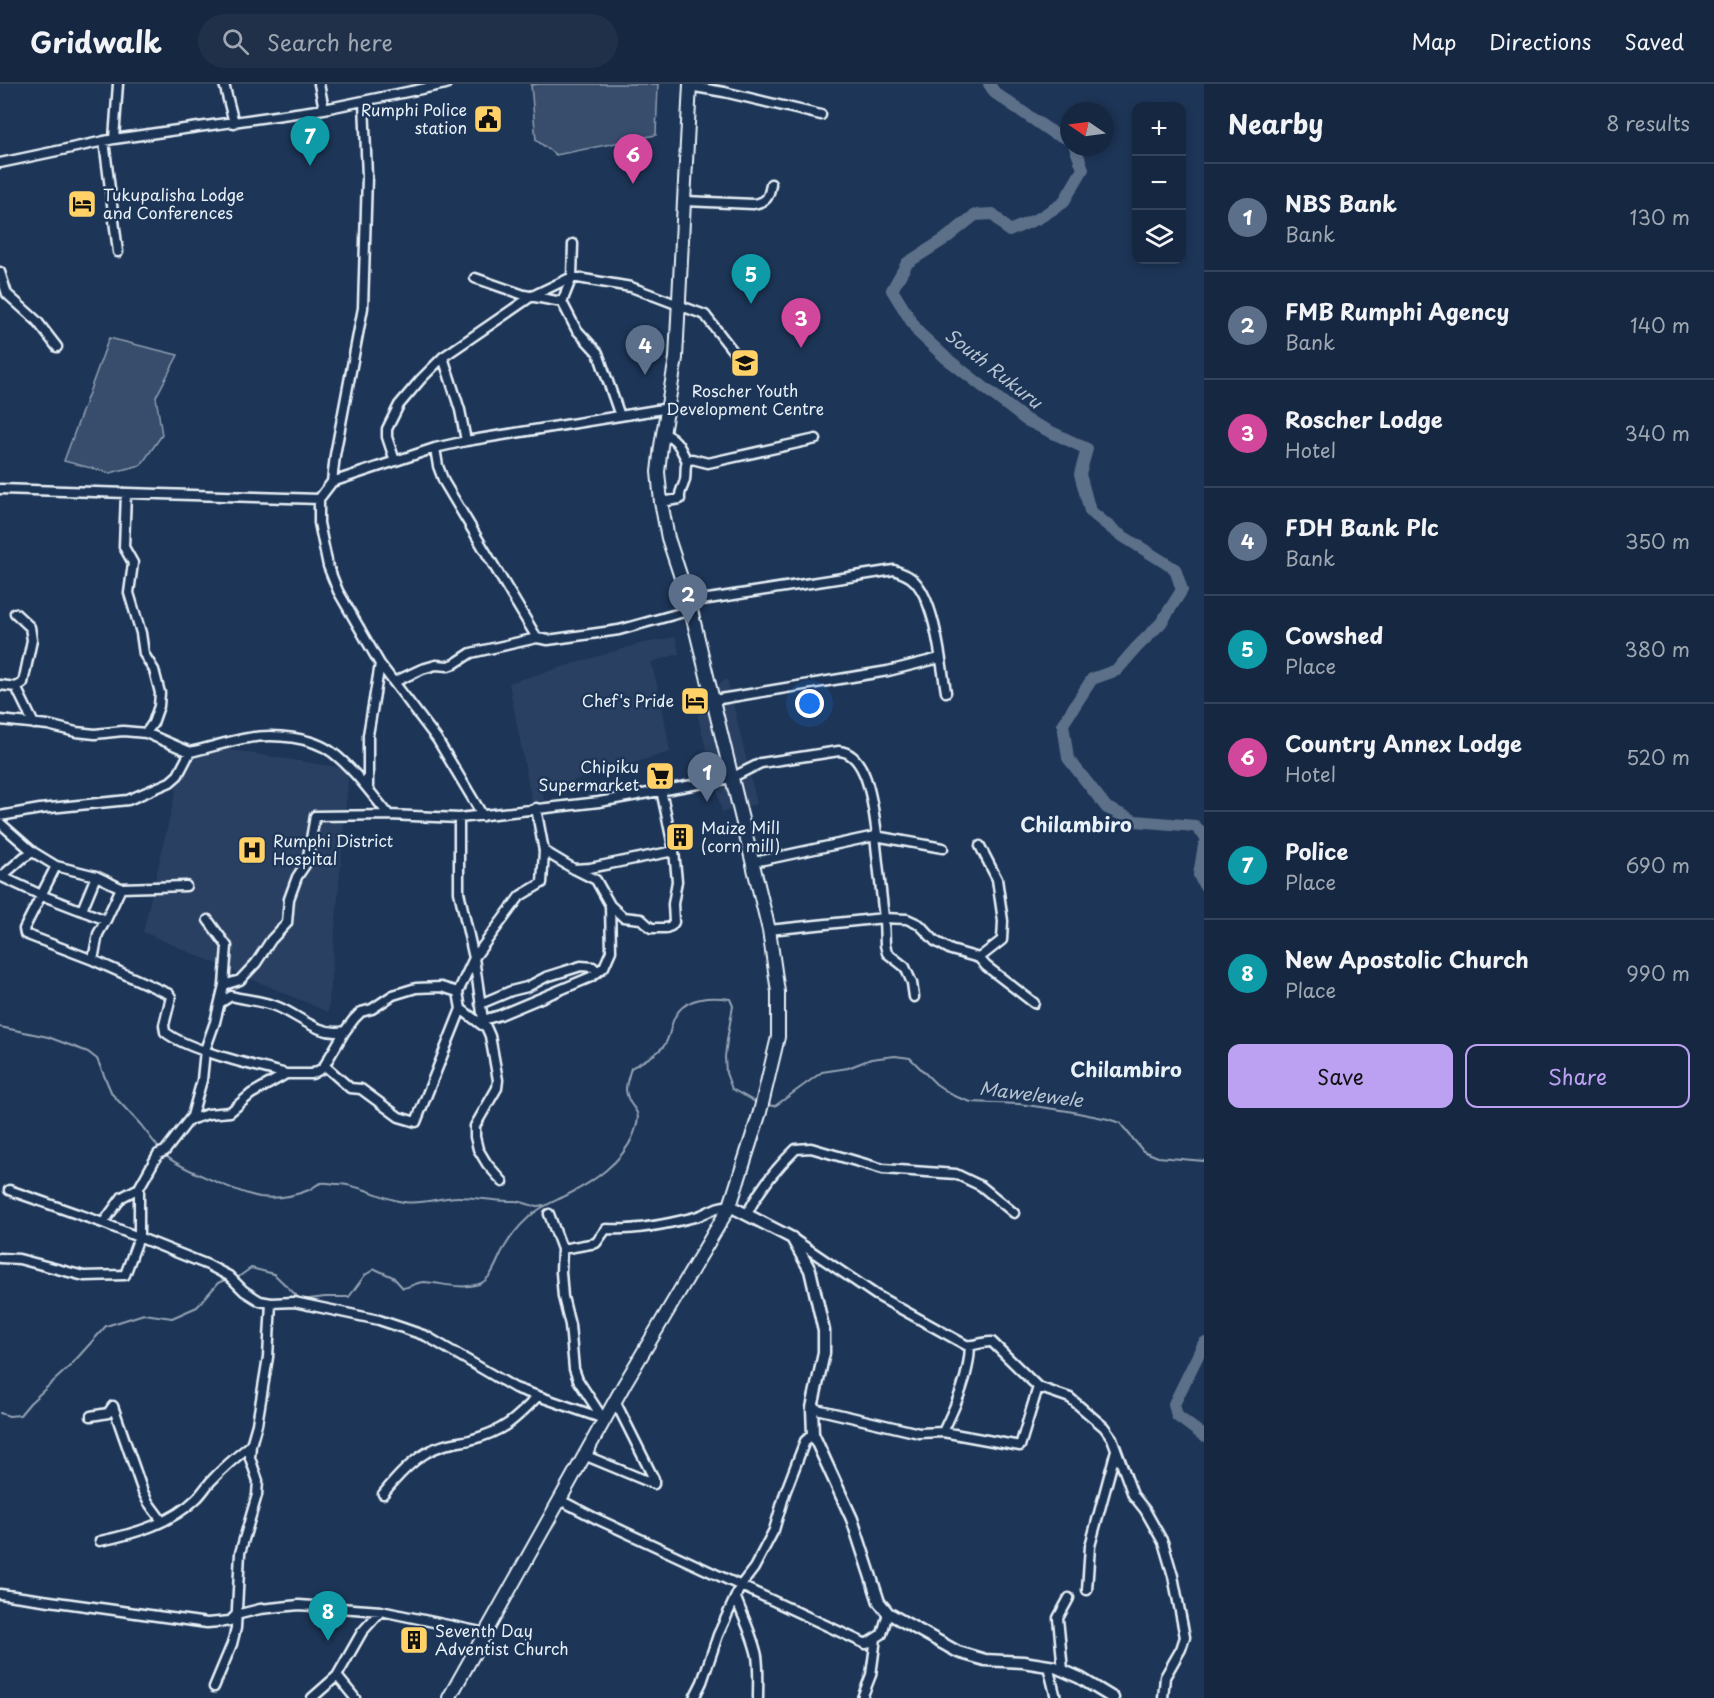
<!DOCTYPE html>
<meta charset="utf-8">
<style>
:root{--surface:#162841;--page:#1f3048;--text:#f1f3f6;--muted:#9ea6b1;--line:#35445a;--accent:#bca0f2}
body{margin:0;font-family:"Playpen Sans",sans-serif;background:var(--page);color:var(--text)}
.controls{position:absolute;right:18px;top:18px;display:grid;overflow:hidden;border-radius:12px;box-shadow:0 3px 9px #0003}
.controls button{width:54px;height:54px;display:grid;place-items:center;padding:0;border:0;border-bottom:2px solid var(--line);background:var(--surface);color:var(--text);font:30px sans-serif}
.compass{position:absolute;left:1060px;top:18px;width:54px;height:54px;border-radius:50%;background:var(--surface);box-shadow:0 3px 9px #0003;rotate:283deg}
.you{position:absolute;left:810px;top:620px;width:21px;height:21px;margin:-15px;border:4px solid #fff;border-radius:50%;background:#1a73e8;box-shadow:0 0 0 9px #1a73e833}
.badge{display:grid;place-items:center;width:39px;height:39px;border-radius:50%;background:var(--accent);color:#fff;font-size:20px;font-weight:700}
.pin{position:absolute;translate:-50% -50px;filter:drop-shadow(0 2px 3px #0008)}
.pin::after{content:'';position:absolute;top:32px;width:21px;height:18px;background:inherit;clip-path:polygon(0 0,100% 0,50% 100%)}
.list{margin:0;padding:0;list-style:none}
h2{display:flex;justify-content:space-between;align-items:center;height:78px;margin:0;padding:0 24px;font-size:26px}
h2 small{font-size:20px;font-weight:400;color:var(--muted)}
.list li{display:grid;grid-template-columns:39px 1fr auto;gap:18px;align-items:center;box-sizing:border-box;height:108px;padding:0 24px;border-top:2px solid var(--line)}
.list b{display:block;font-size:22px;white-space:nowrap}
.list p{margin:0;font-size:20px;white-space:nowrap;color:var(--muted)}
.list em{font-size:20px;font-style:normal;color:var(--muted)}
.actions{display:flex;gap:12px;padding:18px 24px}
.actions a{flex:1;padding:14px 0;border:2px solid var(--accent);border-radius:12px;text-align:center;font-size:21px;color:var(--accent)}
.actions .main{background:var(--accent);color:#111}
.icon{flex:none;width:33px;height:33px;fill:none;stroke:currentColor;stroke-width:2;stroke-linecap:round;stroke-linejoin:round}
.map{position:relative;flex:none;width:1204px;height:1614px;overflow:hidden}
header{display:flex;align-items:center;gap:36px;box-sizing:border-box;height:84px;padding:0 30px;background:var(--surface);border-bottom:2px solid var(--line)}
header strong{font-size:28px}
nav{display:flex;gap:33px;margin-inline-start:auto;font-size:21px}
.search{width:420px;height:54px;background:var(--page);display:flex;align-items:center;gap:15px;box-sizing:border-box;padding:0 21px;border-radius:33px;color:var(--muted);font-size:22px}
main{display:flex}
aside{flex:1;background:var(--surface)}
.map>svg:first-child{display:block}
</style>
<header>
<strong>Gridwalk</strong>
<div class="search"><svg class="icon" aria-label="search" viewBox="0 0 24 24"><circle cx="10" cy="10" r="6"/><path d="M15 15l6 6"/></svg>Search here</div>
<nav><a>Map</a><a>Directions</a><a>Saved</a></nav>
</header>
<main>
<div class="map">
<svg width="1204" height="1614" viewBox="0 0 1204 1614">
<rect width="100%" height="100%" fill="#1d3557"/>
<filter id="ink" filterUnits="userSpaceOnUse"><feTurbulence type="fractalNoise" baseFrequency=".0167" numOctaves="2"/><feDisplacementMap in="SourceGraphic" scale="12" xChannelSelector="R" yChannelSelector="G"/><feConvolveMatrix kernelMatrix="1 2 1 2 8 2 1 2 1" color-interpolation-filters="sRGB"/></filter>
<g filter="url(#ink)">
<path fill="#2a4162" d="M676,553L679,570L651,578L662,620L670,668L542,706L544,716L532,719L509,599L639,560Z
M727,595L757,720L722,728L694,617Z
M187,659L349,685L328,928L143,848Z"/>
<path fill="#374d6c" stroke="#909fb2" stroke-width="1.5" d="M539,0H658L656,51L556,71L536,56L531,1Z
M109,254L178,271L156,313L162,351L141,381L110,389L64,377Z"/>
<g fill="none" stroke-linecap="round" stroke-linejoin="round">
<path stroke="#95a4b5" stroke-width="2" d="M0,943L48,953L88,968L97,975L112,1010L141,1041L161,1067
M766,1021L775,1022L822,988L848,984L871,975L895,972L910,974L936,1000L954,1012L971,1018L1019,1020L1068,1027L1108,1035L1120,1039L1143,1067L1158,1073L1204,1077
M165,1071C177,1083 242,1110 260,1113C276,1115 294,1112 309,1106C313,1104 317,1100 321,1099C326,1098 334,1100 339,1100C362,1101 382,1115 404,1118C423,1121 440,1113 458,1113C477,1113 495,1118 513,1117C524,1116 531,1125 543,1121
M235,1193L237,1194L251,1184L274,1190L301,1216L325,1213H349L365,1191L375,1185L393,1193L403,1204C410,1203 417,1198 424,1198C442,1199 461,1206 479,1200C493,1195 497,1175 504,1164C510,1154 518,1143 527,1135C540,1122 554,1118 569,1110C593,1098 622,1078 633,1052C646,1020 629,1030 626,1006C626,999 629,991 631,984C641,978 655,972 663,963C669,957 670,945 673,937C682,913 708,912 730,915L733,922L727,956L725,973L726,989L732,1005L757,1019
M0,1329L9,1332L20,1331L30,1319L70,1282L106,1242L144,1230L172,1234L197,1223L218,1199L227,1195"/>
<path stroke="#5d7089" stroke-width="12" d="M989,0L995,9L1053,49L1069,55
M1075,63L1083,85L1063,119L1039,134L1009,147L993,130L975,131L945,155L907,179L892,206L918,248L946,274L1026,336L1087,365L1080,390L1090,427L1116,448L1175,485L1182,506L1161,539L1136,564L1117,586L1092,595L1063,640L1068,674L1107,724L1135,737L1195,742L1204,751
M1204,761L1199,791L1204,801
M1204,1259L1174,1320L1177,1332L1204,1352"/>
<g stroke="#e8f1f8" stroke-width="13">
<path id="minor" d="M224,0L234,39
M319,0L324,25
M689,2L724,8L821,31
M364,18L367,93L363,224L335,371L332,398L319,415V439L328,482L338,507L380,580L368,651V705
M114,55L118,0
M104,57L118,168
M0,79L114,55L324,25L446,0
M685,117L753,120C767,118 769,113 771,100
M0,188L7,210L37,237L57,263
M475,194L524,211L562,218L576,245L598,269L620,332
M562,218L572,193L573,160
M443,273L460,326L466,357
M663,349C679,356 679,363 687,377
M435,364L438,382L444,398L537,554L548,556L619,546L691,526
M395,377L387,353V345L399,321L421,295L443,273L532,212L572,193L631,203L705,231L733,267
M332,398L435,364L466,357L669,324
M0,405L319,415
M126,409L124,463L133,479L129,509L141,549L144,570L154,586L160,609L159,622L153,639L146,649
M661,418L680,415C679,407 682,406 684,399C687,392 684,385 687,377L692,375L708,379L816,355
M689,518L894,486C899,488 906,490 911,494C935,512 941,579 946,608
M380,580L437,655L483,732
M394,598L422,585L436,581L448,582L454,580L471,569L537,554
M0,601L16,603L23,599L32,556L30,543L15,529
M16,603L34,640
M714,616L888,587L940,574
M0,636L48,641L76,648L95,650L123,647L146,649L190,668
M0,732L40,725L128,716L170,698L178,691L190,668C209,664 229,657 248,654C273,649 313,653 333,669C353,684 373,712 389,731L459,734L599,718L731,694L761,679L839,667C869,669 873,726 877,750L875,752L884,834L885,861L887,869L905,883L912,899L914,913
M459,734V808L474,874L483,936L490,952L498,996L497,1004L475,1042V1053L478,1065L487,1080L503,1098
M0,739L33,768L56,782L96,792L121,804
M544,767L574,785L590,784L674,767L661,706
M754,778L875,752L943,764
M56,782L24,845L25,850L93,876L169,910L171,913L164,941L165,948C189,967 254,981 286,990
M0,792L41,811L106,836L121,804L186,802
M1,793L24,773L33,768
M610,821L623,833L641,835L651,844H666L671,842L674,838L673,820L677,797L674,767
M82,826L96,792
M769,846L884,834L907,835L920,841L935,857L951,866L979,874L986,882L1034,919
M979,874L1002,856L1003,837L997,795L980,762
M93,876L98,850L106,836
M224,901L240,896L256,879L271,856L287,839L289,815L297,793L307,778L315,732L389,731
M220,919L231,912C246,916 264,917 278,923C300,932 320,953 345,947
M480,920L511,907L527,903L546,893L581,882L593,883L598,888
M461,925L482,941L483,936L500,931L591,893L604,883L611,867L610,821L596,796L574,785
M325,982L350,1004L361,1005L399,1033L416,1038L461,925L458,908
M189,1036L208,1030L230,1028L251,1010L286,990H312L323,984L345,947L354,935L361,928L372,925L393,911L416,904L441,903L458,908L474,874L520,812L542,799L544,767L536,724
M9,1106L103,1139L208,1181L229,1192L244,1207L260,1217L271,1219L294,1218L379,1236L403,1244L426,1252L515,1304L604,1335
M549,1130L562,1165L561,1188L563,1213L570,1241L574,1285L578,1296L602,1333
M747,1130C760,1104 775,1085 796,1065L811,1064L883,1085L956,1090L981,1102L1014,1129
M103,1139L122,1113L139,1104L158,1070L165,1067L192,1032L202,996L205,966L215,938L224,901L227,862L208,836
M795,1156L876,1211L966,1261C974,1263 982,1257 992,1258L1038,1303L1070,1314L1104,1343L1112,1354L1133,1411L1145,1426L1163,1458L1173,1492L1185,1553L1181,1565L1165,1593L1163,1614
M562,1165L596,1159L606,1145C634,1147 668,1140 695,1133C706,1130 719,1120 730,1122
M0,1174L19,1175L84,1192L125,1191L139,1153V1104
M812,1324L919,1349L943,1348L1020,1362L1038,1303
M91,1332L108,1329L113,1322L143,1408L148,1418L162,1437
M943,1348C956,1320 969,1294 970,1262
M584,1371L654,1400V1395L615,1317
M383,1410C395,1395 409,1379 426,1369C440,1360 455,1359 470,1356C504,1347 515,1336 538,1312
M560,1416L595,1434L866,1560L882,1550L888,1529
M100,1457C134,1450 172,1439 197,1414C203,1408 207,1401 212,1396C224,1383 237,1372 251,1361
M1087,1506L1090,1462L1116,1366
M0,1510L207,1539L230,1537L236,1531L260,1525L299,1521L381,1527L486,1549
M736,1514C743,1533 753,1552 757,1572C759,1586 758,1601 758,1614
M1048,1582L1056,1614
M1063,1586L1058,1534L1069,1514
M337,1592L355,1614
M214,1603L232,1560L236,1544L240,1469L257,1411L258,1397L250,1374L251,1361L257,1340L268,1273L271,1219
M312,1614L337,1592L362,1548L381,1527
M694,1614L702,1598L718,1551L741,1501L754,1484L774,1446L785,1409L805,1357L813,1350
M862,1614L871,1591L876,1554"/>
</g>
<g stroke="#e8f1f8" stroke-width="15">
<path id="tertiary" d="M730,1122L792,1154L810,1186L824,1247V1269L812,1324L813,1350L852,1435L879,1518L888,1529L958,1568L985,1576L1023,1578L1055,1583L1080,1594L1113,1614"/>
</g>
<g stroke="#e8f1f8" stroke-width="16">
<path id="primary" d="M449,1614L625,1299L730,1122L760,1028L778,953V908L769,846L689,518L668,454L661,418L658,388L661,362L676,274L690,0"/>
</g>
<use href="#minor" stroke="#1d3557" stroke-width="8"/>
<use href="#tertiary" stroke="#1d3557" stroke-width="10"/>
<use href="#primary" stroke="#1d3557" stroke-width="12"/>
</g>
</g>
<defs>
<g id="civic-square" transform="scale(1.5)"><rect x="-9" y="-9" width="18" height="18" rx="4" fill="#ffd166" stroke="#1d3557"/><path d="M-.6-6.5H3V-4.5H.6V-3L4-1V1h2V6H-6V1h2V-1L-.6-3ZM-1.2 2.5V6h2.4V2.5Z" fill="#111"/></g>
<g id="hotel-square" transform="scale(1.5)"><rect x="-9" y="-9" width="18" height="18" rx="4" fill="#ffd166" stroke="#1d3557"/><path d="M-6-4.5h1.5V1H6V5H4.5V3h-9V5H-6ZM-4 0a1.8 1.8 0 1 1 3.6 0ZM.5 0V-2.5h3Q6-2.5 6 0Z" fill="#111"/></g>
<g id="school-square" transform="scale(1.5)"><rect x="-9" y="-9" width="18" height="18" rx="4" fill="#ffd166" stroke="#1d3557"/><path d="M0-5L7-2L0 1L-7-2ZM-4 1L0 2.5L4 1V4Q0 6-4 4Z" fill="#111"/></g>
<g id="supermarket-square" transform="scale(1.5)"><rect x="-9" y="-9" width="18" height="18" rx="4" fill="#ffd166" stroke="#1d3557"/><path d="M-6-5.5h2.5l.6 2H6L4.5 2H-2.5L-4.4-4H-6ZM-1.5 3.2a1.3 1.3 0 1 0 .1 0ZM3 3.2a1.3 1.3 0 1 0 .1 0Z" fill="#111"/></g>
<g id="building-square" transform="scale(1.5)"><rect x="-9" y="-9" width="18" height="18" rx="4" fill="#ffd166" stroke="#1d3557"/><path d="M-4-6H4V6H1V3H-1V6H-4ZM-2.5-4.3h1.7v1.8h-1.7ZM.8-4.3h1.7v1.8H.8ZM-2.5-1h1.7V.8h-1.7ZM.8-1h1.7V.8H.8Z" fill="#111"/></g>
<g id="hospital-square" transform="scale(1.5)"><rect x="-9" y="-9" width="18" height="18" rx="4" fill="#ffd166" stroke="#1d3557"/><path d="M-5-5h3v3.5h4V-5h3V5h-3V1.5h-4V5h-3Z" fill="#111"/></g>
</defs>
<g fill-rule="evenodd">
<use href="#civic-square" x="488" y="35"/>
<use href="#hotel-square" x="82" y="120"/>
<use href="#school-square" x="745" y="279"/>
<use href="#hotel-square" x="695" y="617"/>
<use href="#supermarket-square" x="660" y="692"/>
<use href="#building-square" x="680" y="753"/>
<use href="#hospital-square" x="252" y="766"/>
<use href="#building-square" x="414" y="1556"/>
</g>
<g text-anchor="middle" stroke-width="5" stroke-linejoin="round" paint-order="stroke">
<g font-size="16" fill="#e8f1f8" stroke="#1d3557" text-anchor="start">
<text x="467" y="32" text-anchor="end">Rumphi Police<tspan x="467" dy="18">station</tspan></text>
<text x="103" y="117">Tukupalisha Lodge<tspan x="103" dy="18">and Conferences</tspan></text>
<text x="745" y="313" text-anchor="middle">Roscher Youth<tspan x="745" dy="18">Development Centre</tspan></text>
<text x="674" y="623" text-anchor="end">Chef's Pride</text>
<text x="639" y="689" text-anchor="end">Chipiku<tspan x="639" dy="18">Supermarket</tspan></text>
<text x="701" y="750">Maize Mill<tspan x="701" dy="18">(corn mill)</tspan></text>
<text x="273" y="763">Rumphi District<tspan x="273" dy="18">Hospital</tspan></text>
<text x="435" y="1553">Seventh Day<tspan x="435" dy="18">Adventist Church</tspan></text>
</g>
<g font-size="18" font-style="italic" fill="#b7c4d1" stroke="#1d3557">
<text transform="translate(993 285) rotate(38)" y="6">South Rukuru</text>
<text transform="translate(1031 1011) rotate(7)" y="6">Mawelewele</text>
</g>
<g font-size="20" font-weight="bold" fill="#e8f1f8" stroke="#1d3557">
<text x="1076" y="748">Chilambiro</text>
<text x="1126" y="993">Chilambiro</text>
</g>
</g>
</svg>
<div class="controls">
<button>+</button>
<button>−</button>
<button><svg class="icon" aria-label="layers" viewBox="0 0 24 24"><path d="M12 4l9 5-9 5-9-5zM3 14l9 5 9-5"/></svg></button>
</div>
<svg class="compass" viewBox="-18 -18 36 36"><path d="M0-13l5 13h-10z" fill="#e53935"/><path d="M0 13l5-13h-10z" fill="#9ea6b1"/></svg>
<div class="you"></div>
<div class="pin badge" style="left:707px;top:718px;background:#5c6f8a">1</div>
<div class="pin badge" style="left:688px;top:540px;background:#5c6f8a">2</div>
<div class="pin badge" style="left:801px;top:264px;background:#d1479c">3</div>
<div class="pin badge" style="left:645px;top:291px;background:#5c6f8a">4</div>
<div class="pin badge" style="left:751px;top:220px;background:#0f9aa8">5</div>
<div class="pin badge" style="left:633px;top:100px;background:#d1479c">6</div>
<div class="pin badge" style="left:310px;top:82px;background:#0f9aa8">7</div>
<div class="pin badge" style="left:328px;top:1557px;background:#0f9aa8">8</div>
</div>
<aside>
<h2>Nearby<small>8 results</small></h2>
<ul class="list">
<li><span class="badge" style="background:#5c6f8a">1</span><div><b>NBS Bank</b><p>Bank</p></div><em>130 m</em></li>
<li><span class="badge" style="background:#5c6f8a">2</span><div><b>FMB Rumphi Agency</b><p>Bank</p></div><em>140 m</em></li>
<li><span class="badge" style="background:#d1479c">3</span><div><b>Roscher Lodge</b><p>Hotel</p></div><em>340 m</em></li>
<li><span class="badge" style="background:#5c6f8a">4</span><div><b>FDH Bank Plc</b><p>Bank</p></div><em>350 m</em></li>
<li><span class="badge" style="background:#0f9aa8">5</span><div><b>Cowshed</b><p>Place</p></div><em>380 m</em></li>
<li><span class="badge" style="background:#d1479c">6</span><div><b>Country Annex Lodge</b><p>Hotel</p></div><em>520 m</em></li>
<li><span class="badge" style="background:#0f9aa8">7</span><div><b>Police</b><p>Place</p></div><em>690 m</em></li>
<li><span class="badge" style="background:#0f9aa8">8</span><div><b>New Apostolic Church</b><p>Place</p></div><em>990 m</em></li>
</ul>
<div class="actions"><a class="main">Save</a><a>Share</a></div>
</aside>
</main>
